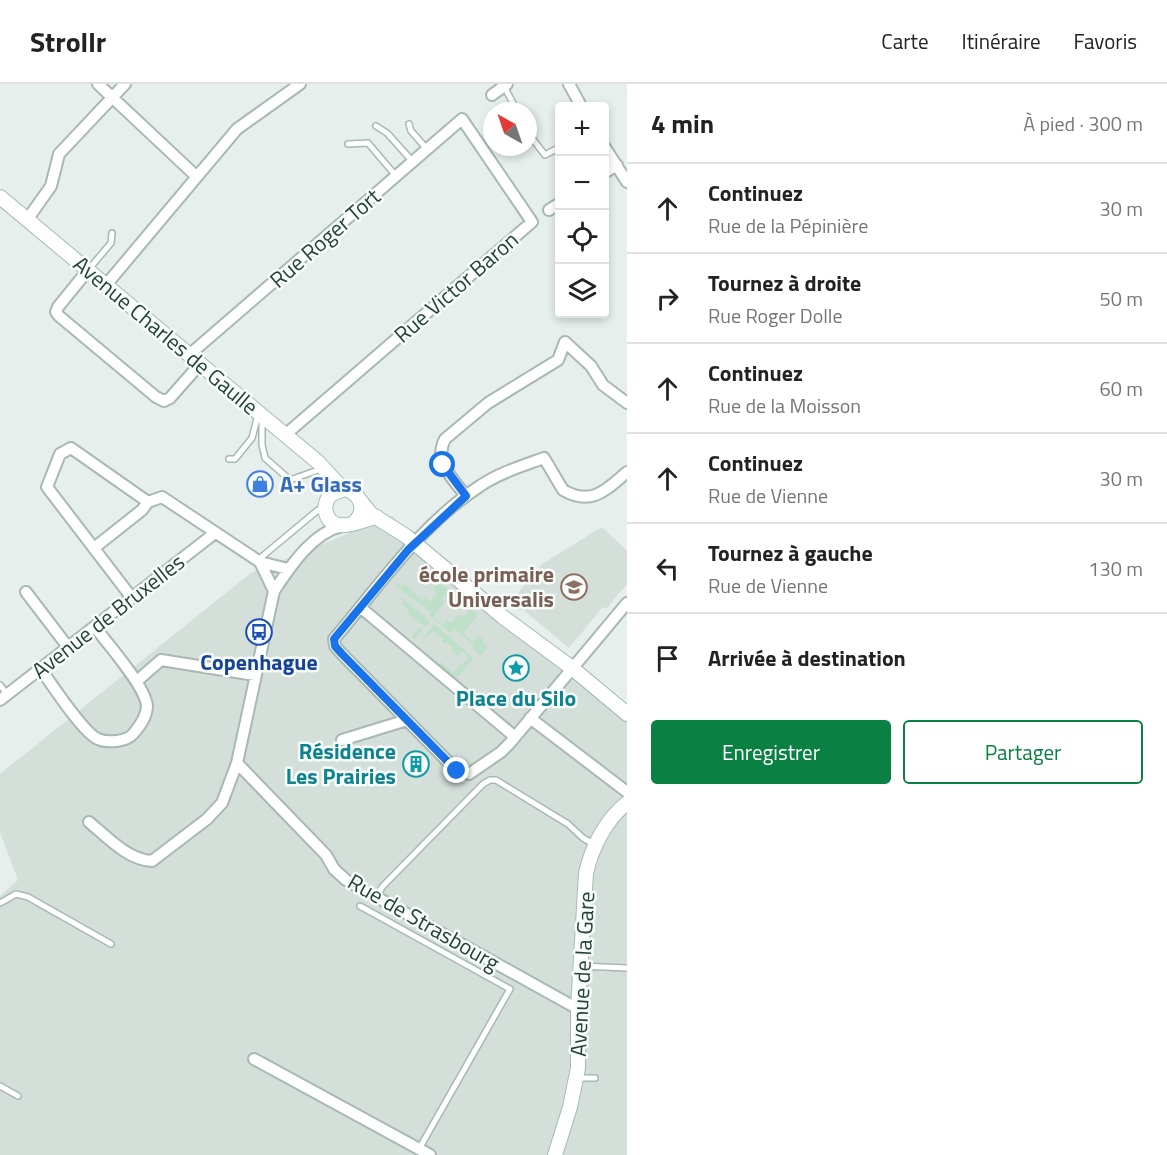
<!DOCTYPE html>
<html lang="fr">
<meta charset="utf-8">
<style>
:root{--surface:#fff;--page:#f2f2f2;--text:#222;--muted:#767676;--line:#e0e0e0;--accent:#0b8043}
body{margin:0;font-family:"Titillium Web",sans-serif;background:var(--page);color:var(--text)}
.controls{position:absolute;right:18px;top:18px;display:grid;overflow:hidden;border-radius:6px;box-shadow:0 3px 9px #0003}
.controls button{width:54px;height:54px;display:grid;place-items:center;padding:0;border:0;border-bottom:2px solid var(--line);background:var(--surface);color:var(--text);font:30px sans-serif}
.compass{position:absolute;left:483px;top:18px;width:54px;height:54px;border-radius:50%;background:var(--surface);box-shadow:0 3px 9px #0003;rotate:320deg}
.stop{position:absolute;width:18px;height:18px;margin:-14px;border:4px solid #1a73e8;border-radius:50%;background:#fff}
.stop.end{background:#1a73e8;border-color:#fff;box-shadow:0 2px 6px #0008}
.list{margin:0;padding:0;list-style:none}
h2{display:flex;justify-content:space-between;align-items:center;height:78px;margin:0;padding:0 24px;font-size:26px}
h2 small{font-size:20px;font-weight:400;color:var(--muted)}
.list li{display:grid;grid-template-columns:39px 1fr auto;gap:18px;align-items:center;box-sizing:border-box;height:90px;padding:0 24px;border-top:2px solid var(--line)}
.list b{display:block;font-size:22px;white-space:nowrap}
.list p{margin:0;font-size:20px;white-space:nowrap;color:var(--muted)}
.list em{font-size:20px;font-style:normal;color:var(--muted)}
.actions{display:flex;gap:12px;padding:18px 24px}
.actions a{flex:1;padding:14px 0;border:2px solid var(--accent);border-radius:6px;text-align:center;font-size:21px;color:var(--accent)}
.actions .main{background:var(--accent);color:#fff}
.icon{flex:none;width:33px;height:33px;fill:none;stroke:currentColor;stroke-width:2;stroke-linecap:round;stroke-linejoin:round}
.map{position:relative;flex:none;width:627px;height:1071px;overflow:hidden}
header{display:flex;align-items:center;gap:36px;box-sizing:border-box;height:84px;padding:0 30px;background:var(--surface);border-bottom:2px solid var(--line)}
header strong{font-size:28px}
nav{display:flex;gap:33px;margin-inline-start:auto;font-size:21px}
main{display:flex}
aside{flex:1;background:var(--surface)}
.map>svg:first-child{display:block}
</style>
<header>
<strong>Strollr</strong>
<nav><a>Carte</a><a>Itinéraire</a><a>Favoris</a></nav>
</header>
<main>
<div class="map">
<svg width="627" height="1071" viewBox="0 0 627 1071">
<rect width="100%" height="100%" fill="#e6efeb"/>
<path fill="#d4dfda" d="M392,432L627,636V1071H0V812L18,796L0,748V690L251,489Z
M602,443L627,467V500L606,525L603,523L569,564L522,525L520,527L510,519L542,480Z"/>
<path fill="#bfe0c8" d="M433,493L460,516L459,518L447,509L442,515L445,518L433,533L443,541L447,536L452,539L459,530L464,533L470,524L478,531L463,549L473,557L479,552L484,556L482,558L488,563L481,572L472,564L474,561L454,544L450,549L429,531L431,528L396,502L398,499L402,503L404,500L423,516L425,514L430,518L437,510L432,506L437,500L431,495Z
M402,514L430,537L414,556L411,553L419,544L423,545L425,542L407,529L409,526L402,521L404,518L401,515Z
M434,540L474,574L456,595L439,581L441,578L453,589L469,573L462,567L458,572L451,566L453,563L447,558L445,560L441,558L443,555L433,547L426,554L424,553Z"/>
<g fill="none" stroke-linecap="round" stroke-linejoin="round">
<g stroke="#a8b8b2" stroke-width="8">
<path id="lane" d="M504,2L517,27
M409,40L411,47L427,65
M376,42L387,49L413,78
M528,49L545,71L560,63
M348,60L368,59L396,92
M89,185L111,159L112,149
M262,333V361L265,374L290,396L321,385
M229,375H235L252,354L258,331
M258,476L318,426L324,425
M0,601L7,610
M376,812L383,802L483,700L490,696H496L568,740L583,754L595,761
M0,819L16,810L28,813L111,860
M360,822L510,905L419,1065
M581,882L627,884
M578,994H595
M0,1002L18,1012"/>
</g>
<g stroke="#a8b8b2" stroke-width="14">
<path id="street" d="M98,0L196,92
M569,0L581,22
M492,11L507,0
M604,62L627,98
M604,89L617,81
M549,126L560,119
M27,136L51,102L59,70L125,0
M88,186L58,223L56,228L59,232L156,313L164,317L170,314L200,280
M106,201L237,45L300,0
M189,271L462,35L532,138L285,351
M627,388C607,405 592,423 563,406L544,374C522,382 499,389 480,402C421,440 379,502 334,555L335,562L342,570L457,687L469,690L501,668L510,659L627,519
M466,412C453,395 433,377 445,355L488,319L558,276L565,258L591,282L603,301L627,319
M94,464L142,426L148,418
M260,478L274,507
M26,508L68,563
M132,514L47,403L60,370L71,364L148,418L162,413L260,478L288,485
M360,523L514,652
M40,584C51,599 83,649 98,655C107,659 126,658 133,650C140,642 146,634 147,623C147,604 107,559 95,543
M137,597L161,576L255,591
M0,616L215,449
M530,634L627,708
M342,656L407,636
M237,679L326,771L334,785L346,796L578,925
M89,738C107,753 128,776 152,777L207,735L222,719L237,679L274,507C290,483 312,449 342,442
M254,975L430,1071"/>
</g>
<g stroke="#a4bbb3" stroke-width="16">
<path id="secondary" d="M0,113L319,379L338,400L348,406
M359,415L371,430L406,452L503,533L572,584L627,630
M355,438C367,425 361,409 344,405L330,411C326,417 324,422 326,429C333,453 362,435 377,433
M555,1071L570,1023L578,984V925L586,789C592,763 606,735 627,719"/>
</g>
<use href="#lane" stroke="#fff" stroke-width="5"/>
<use href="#street" stroke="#fff" stroke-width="10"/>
<use href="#secondary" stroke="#fff" stroke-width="14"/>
</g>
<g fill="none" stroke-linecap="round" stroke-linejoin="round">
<path stroke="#1a73e8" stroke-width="8" d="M443,381L466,412L408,466L334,555L335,562L342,570L457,687"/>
</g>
<defs>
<g id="shop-ring" transform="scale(1.35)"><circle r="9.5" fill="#f7fbf9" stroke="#3f7fe0" stroke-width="1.5"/><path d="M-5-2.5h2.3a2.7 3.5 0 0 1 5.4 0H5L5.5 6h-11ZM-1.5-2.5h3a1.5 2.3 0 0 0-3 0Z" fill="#3f7fe0"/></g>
<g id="school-ring" transform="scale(1.35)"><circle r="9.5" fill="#f7fbf9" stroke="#8d6e63" stroke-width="1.5"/><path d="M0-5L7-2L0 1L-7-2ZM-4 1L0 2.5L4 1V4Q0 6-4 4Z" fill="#8d6e63"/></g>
<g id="bus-ring" transform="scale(1.35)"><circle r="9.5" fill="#f7fbf9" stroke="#1a4fb4" stroke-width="1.5"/><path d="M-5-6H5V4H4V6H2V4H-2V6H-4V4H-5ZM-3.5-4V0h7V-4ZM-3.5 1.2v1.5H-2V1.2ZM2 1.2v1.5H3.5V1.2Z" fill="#1a4fb4"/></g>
<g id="sight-ring" transform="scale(1.35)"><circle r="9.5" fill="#f7fbf9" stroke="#0f9aa8" stroke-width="1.5"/><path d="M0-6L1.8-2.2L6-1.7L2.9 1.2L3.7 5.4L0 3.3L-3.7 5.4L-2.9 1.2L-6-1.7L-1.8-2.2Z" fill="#0f9aa8"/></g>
<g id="building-ring" transform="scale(1.35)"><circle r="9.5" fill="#f7fbf9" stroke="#0f9aa8" stroke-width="1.5"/><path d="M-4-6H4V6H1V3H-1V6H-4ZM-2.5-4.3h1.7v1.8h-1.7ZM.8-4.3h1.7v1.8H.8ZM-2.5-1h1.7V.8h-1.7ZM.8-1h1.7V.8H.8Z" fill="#0f9aa8"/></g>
</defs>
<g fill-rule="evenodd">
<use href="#shop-ring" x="260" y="400"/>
<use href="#school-ring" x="574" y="503"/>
<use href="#bus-ring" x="259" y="548"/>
<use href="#sight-ring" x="516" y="584"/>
<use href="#building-ring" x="416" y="680"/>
</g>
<g text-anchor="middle" stroke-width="5" stroke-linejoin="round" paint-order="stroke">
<g font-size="22" fill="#24423a" stroke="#f7fbf9">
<text transform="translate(325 154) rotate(-41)" y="8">Rue Roger Tort</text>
<text transform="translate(456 203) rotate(-41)" y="8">Rue Victor Baron</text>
<text transform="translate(166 251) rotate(40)" y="8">Avenue Charles de Gaulle</text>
<text transform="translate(108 532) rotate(-38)" y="8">Avenue de Bruxelles</text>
<text transform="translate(424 838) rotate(30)" y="8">Rue de Strasbourg</text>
<text transform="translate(582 890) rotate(-87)" y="8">Avenue de la Gare</text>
</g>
<g font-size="22" font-weight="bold" fill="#366cbe" stroke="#f7fbf9" text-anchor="start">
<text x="280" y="408">A+ Glass</text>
</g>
<g font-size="22" font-weight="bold" fill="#785e54" stroke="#f7fbf9" text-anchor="end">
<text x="554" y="498">école primaire<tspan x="554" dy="25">Universalis</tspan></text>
</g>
<g font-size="22" font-weight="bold" fill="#164399" stroke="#f7fbf9">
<text x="259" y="586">Copenhague</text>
</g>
<g font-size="22" font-weight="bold" fill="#0d838f" stroke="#f7fbf9">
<text x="516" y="622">Place du Silo</text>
<text x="396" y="675" text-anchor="end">Résidence<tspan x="396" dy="25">Les Prairies</tspan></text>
</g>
</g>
</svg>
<div class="controls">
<button>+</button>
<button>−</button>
<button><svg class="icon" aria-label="locate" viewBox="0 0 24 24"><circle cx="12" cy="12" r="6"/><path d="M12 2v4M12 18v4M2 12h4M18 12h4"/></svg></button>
<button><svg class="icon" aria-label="layers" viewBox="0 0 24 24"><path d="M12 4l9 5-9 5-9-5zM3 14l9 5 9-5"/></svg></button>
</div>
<svg class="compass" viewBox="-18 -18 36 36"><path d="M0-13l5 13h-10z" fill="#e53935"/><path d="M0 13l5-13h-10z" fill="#767676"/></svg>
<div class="stop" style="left:443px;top:381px"></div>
<div class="stop end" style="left:457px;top:687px"></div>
</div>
<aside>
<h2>4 min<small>À pied · 300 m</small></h2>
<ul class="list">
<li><svg class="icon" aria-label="ahead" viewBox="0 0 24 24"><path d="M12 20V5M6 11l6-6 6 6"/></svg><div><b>Continuez</b><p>Rue de la Pépinière</p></div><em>30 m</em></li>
<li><svg class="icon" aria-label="right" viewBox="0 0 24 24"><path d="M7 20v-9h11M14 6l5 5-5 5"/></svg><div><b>Tournez à droite</b><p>Rue Roger Dolle</p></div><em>50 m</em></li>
<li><svg class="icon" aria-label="ahead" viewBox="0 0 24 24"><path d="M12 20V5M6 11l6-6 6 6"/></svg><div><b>Continuez</b><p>Rue de la Moisson</p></div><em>60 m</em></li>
<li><svg class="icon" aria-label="ahead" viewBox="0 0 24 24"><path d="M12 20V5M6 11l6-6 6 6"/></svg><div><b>Continuez</b><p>Rue de Vienne</p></div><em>30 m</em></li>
<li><svg class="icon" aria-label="left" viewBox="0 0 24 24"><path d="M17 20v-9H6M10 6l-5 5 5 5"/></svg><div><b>Tournez à gauche</b><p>Rue de Vienne</p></div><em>130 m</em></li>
<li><svg class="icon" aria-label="arrive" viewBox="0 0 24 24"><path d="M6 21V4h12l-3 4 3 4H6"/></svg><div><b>Arrivée à destination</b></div></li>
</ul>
<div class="actions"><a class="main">Enregistrer</a><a>Partager</a></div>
</aside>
</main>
